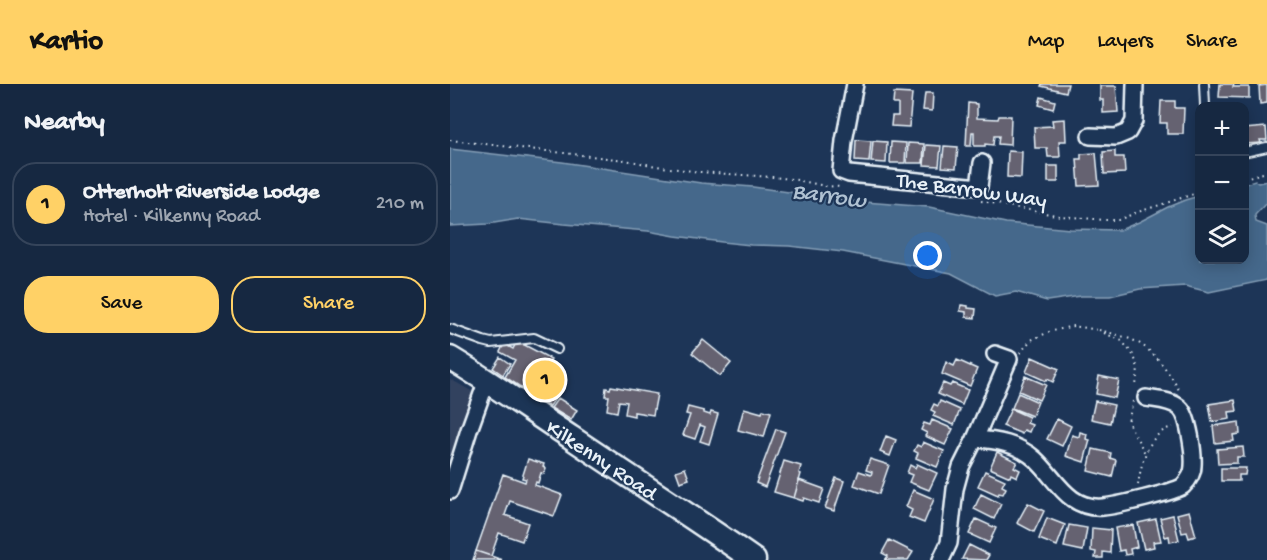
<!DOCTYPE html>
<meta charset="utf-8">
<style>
:root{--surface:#162841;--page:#23344c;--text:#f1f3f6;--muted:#9ea6b1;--line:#35445a;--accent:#ffd166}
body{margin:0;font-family:"Gochi Hand",sans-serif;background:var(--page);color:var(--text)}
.controls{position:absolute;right:18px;top:18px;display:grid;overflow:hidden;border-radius:12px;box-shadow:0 3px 15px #0003}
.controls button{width:54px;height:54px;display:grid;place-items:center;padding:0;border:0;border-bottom:2px solid var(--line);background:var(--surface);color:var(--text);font:30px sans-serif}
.you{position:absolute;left:478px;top:172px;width:21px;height:21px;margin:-15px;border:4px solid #fff;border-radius:50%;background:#1a73e8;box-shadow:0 0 0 9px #1a73e833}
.badge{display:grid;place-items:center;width:39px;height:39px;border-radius:50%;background:var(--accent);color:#111;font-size:20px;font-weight:700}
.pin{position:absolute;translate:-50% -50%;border:3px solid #fff;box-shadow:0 2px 6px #0006}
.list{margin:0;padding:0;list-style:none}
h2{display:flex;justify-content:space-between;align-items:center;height:78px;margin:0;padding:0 24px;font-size:26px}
h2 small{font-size:20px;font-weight:400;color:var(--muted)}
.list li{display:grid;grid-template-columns:39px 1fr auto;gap:18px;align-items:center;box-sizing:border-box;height:84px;margin:0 12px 12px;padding:0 12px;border:2px solid var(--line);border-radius:24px}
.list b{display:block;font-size:22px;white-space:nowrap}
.list p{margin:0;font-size:20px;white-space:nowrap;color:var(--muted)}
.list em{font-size:20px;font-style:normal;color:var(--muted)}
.actions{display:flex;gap:12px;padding:18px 24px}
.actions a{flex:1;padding:14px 0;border:2px solid var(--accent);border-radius:24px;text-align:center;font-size:21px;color:var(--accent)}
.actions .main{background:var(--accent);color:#111}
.icon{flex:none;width:33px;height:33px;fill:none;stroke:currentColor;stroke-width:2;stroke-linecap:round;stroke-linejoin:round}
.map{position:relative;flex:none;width:817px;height:476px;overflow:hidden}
header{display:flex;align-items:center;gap:36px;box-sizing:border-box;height:84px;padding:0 30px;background:var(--accent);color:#111}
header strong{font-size:28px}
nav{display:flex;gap:33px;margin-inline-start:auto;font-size:21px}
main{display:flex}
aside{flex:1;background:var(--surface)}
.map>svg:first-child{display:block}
</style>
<header>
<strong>Kartio</strong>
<nav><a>Map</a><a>Layers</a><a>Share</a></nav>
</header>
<main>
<aside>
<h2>Nearby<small></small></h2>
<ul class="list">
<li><span class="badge">1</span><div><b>Otterholt Riverside Lodge</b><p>Hotel · Kilkenny Road</p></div><em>210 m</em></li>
</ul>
<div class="actions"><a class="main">Save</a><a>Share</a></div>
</aside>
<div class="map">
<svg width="817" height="476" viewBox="0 0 817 476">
<rect width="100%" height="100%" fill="#1d3557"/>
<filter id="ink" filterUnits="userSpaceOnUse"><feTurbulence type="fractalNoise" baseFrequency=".0167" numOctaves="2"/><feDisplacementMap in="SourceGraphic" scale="12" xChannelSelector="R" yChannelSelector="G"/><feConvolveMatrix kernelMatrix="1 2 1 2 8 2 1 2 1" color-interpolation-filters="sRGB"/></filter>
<g filter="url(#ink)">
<path fill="#33425f" d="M0,295L23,308L0,378Z"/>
<path fill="#44688b" stroke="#869fb7" stroke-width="1.5" d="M0,65L112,78L251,99L303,103L402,117L479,123L556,139L620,145L670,146L689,138L718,123L735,116L749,112L750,176H794L795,100L805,97L808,99L817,97V118L805,131L806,138L817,142V196L759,208L735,202L690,205L660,212H631L597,217L566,208L545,212L501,189L393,168L339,162L301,161L272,158L225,152L198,147L114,140L68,135L38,140L0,142Z"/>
<path fill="#656271" stroke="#e8f1f8" stroke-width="1.5" d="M592,0H618L616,8L591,2Z
M770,0H784L783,3H799V14L769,13Z
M817,1V19L810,20L809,2Z
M650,2H666L668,28L653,29V16H650Z
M444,9L462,10L459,43L441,42L442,32H448V20H443Z
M475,9H483L482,27L473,26Z
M591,13L605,17L603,25L589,21Z
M711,17H725V24H734L733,50H717V39H710Z
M518,19L527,20V34L548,35L549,32H561L560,61L548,60L549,52H544L543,61L535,60V62H524V48H522L521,62H516Z
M615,35L616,57H609L610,73H598L597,64H585L584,43L603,42L602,36Z
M816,43L817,56H810L811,59L794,60V45Z
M406,56L421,57L419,78L405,77Z
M423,57L437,58L436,79L421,78Z
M441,58L456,59L455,79H440Z
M458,59L474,60L473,79H457Z
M476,61L491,62L489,82L474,81Z
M494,62L508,63L506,84L492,83Z
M558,67L572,68L571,94L557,93Z
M665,67V73H674L675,89L654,90L653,68Z
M646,69L649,101L629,102L627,75H631V70Z
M598,82H608V98H598Z
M511,221L518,222V224L526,225L525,234L516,233V228L510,227Z
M253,256L281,279L270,292L242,269Z
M67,257L101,275L95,286L82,279L73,292L81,297L75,306L55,293L65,276L50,268L54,260L63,265Z
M50,273L60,280L53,291L43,284Z
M582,273L609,285L603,298L597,295L596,297L576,288Z
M507,276L527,285L520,302L492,290L496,278L504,282Z
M97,284L111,291L103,305L93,300L96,294L93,292Z
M575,292L596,301L589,316L569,307Z
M649,292L669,296L665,314L646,310Z
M82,298L106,313L100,322L76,307Z
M493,299L500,302L502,299L518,306L512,321L488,310Z
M161,302L207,310L203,331L184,328V332L175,330L177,318L169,317L167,328L157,326L159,312H155L156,304L160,305Z
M568,309L588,318L582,332L562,324Z
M108,314L127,326L121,336L101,324Z
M785,316L787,327L779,328L780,335L762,338L759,320Z
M490,317L510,326L504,341L483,332L485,328L481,326L484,320L488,322Z
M645,317L664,321L660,339L641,335Z
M238,323L254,327V329L260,331L261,328L268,330L259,360L250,357L255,343L250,341L245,355L233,351L240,331L236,330Z
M294,324L312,329L313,326L321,328L314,353L288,346Z
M561,325L579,333L577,339L582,341L579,348L574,346L572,350L553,342Z
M607,335L621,342L612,362L597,355Z
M482,336L503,345L495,361L475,352L477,349L471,346L474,339L480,341Z
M789,338L790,350L783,351L784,357L765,359L763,342Z
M326,345L335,348L315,403L306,399Z
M630,348L637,350L636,355L640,356L634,378L616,372L622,351L629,353Z
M436,352L446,356L440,372L430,368Z
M473,358L494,367L487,383L466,374L468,369L464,367L467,361L471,363Z
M793,363L794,373H787V379L768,380L767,365Z
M643,365L661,369L660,374L666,376L662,393L638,387Z
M547,368L567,378L564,383L570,386L567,393L561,390L560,393L540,384Z
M78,375L94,380L93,383L96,384L94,390L91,389L88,399L86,398L85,401L112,411L104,432L60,417L55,431L78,439L72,457L49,449L41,472L26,467L53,390L75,398L76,395L72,394Z
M420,375L439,381L429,410L404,401L409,387L421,391L422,388L416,386Z
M334,377L351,382L349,389L351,390L344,414L324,408Z
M467,380L487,389L479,406L459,398L462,391L457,389L460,381L465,384Z
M235,384L239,395L230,398L226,387Z
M771,384H796L795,391H789V397H771Z
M535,387L555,396L552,402L556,404L553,410L549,409L548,411L528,402Z
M386,394L394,397L384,427L375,424Z
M349,396L374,405L369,419L354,414L353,417L344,414Z
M463,406L484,415L474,439L459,433L462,426L456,423Z
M531,410L551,420L544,435L524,425Z
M578,419L594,427L584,448L567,439Z
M739,427L746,452L739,454L737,448L732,449L727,430Z
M723,431L729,456L720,458L719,452L715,453L710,434Z
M597,434L615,441L607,462L589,455Z
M526,435L546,444L539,459L519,450Z
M706,435L711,457L703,458L704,463L694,465L688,439Z
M619,441L637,444L633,467L614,463Z
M683,441L687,463L680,465L681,470L675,471L674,466L669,467L665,444Z
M642,444L661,446L660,469L653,468V474H645L646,468L641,467Z
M439,456L463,468L458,476H435L438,472L432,469Z
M519,461L539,471L536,476L512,475Z
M26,467L41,472L52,476H23Z"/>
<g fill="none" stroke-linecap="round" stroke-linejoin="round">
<g stroke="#e8f1f8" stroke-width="12">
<path id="lane" d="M754,0L755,22
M794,68L817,63
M0,245L33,257L41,259L84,254L107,265"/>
</g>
<g stroke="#e8f1f8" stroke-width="20">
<path id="street" d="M405,0L394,57L391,87L399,90L529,103L532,79
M640,52L666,53L678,48L684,37L685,0
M525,355C547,356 568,360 585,375C606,394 618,426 653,423C665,422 725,408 733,402C738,397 743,389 743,382C744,370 739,332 730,324C721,316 707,316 696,314
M0,407L19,346L37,296
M491,476L499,459L505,405L511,383L525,355L559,275L545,270"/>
</g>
<g stroke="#e8f1f8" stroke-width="27">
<g id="secondary">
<path id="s1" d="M0,274C42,299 81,327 122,354C183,395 244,434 304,476"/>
</g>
</g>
<path stroke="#e8f1f8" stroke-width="2" stroke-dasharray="1.5 4.5" stroke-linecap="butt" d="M0,56L175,76L212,83L250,88L322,93L342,95L375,102L391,103
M794,94L817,88
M531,117L611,132L655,136H668L688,128L750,108
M649,246C664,250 685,254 697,265C711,276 721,292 729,306
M654,249L672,257L684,272L688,284L686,302L688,303
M570,269L581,256L599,248L623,242L649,246
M683,317L678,338L696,371
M688,401C691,380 698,348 723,343"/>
<use href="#lane" stroke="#1d3557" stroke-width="8"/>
<use href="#street" stroke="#1d3557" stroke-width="15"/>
<use href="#secondary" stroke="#1d3557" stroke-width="22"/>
</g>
</g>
<g text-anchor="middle" stroke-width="4.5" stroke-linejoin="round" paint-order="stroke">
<g font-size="22" fill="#e8f1f8" stroke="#1d3557">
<text transform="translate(522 104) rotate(8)" y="8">The Barrow Way</text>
<text dy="8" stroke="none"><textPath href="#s1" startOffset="183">Kilkenny Road</textPath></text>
</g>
<g font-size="24" font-style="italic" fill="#afc1d2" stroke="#1d3557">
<text transform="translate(379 110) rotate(8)" y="8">Barrow</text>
</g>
</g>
</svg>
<div class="controls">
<button>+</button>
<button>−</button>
<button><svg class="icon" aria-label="layers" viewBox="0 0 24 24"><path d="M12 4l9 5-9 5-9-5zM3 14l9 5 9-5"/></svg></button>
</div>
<div class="you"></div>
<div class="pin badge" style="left:95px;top:296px">1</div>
</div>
</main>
